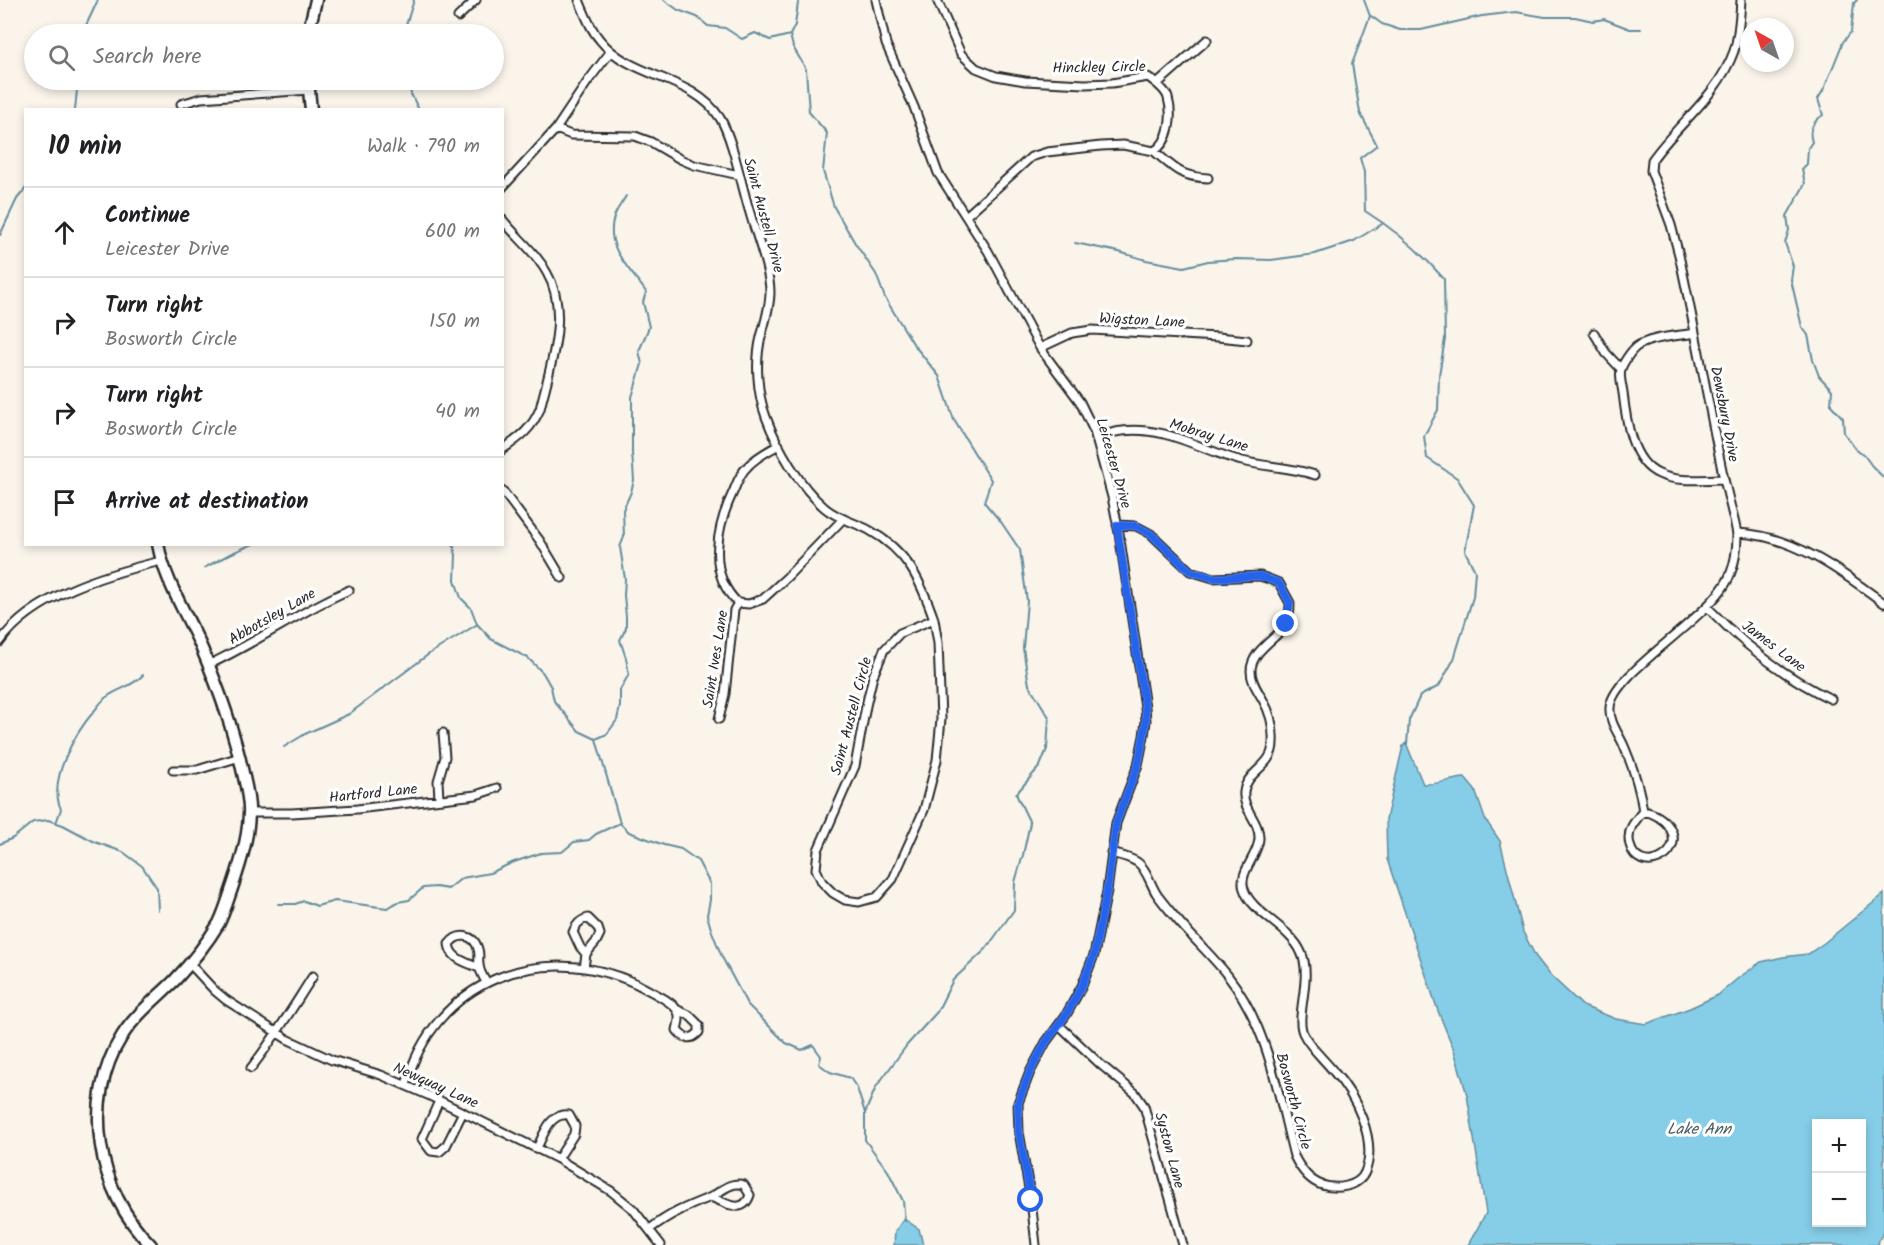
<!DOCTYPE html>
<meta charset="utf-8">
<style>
:root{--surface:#fff;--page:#f2f2f2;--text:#202124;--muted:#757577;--line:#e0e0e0}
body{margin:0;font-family:Kalam,sans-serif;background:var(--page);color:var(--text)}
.controls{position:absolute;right:18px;bottom:18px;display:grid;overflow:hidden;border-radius:0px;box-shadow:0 3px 9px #0003}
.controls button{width:54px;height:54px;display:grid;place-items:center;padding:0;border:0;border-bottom:2px solid var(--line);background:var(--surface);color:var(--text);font:30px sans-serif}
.compass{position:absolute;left:1740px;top:18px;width:54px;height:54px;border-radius:50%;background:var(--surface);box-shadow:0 3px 9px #0003;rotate:320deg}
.stop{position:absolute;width:18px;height:18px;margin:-14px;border:4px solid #2563eb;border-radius:50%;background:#fff}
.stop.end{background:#2563eb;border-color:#fff;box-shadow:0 2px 6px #0008}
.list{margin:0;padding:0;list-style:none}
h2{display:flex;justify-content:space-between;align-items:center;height:78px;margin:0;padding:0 24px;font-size:26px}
h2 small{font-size:20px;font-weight:400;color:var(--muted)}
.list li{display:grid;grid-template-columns:39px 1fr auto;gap:18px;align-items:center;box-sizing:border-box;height:90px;padding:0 24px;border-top:2px solid var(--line)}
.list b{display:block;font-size:22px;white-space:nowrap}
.list p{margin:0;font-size:20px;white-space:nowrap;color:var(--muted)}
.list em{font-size:20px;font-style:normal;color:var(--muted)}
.icon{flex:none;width:33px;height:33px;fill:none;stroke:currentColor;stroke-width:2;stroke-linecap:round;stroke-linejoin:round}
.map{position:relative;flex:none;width:1884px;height:1245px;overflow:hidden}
.search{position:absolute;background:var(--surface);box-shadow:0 3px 9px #0003;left:24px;top:24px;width:480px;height:66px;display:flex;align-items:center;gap:15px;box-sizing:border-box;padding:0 21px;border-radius:33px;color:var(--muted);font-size:22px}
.panel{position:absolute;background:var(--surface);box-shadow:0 3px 9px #0003;left:24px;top:108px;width:480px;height:438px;border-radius:0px}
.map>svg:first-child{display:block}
</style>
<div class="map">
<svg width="1884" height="1245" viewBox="0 0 1884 1245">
<rect width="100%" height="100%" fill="#fbf4eb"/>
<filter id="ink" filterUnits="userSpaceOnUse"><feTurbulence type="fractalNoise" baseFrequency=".0167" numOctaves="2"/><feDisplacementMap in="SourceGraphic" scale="12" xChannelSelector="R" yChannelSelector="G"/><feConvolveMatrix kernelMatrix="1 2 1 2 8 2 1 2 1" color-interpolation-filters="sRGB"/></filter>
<g filter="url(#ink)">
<path fill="#86cde7" stroke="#628c9c" stroke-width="1.5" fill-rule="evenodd" d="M1406,743L1423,784C1437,785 1450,779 1465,778L1475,790L1485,819L1500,841L1523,932L1536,957L1551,976L1583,1006L1616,1019L1646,1024L1690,1008L1718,995L1737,979L1761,962L1783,957L1808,954L1824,943L1884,894V1232L1879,1240L1878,1245H1468L1486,1213L1467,1095L1454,1050L1438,1011L1387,859L1386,819L1403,746ZM1816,1124H1862V1222H1816Z
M904,1219L919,1229L923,1245H894L895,1231Z"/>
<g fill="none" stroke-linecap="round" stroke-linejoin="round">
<path stroke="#628c9c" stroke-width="2" d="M664,0L678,10L697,17L708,26L725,28L742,39L755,33L770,40L790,35
M800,0L798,3L795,25L790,35L793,47L806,69L809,112L827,133L823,171L834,207L855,243L876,274L885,298L914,345L939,376L954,420L991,480L984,502L1001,522L1020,550L1027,601L1023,648L1029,685L1049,717L1047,749L1040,766L1016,794L1030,823L1023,855L1015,882L1014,910L986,949L953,980L937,1012L907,1045L876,1087L865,1113V1140L888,1171L903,1201L905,1221
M1364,0L1370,16L1352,64L1360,113L1377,145L1360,158L1364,172L1365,211C1397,231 1420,251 1444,279L1445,339L1439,375L1438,410L1424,436L1427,458L1457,478L1474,505L1465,551L1475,571L1473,597L1454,659L1439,686L1420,696L1409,720L1407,744
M1857,0L1854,3L1851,32L1843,42L1824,89L1818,99L1823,115C1812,122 1808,130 1812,142L1808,148L1807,164L1802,169L1805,184L1787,216L1789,230L1785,243L1793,266L1791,280L1802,327L1808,335L1813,360L1819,376L1832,390L1831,405L1843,418L1844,433L1854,447L1864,455L1872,466L1884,478
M1371,16L1382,24L1400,30H1421L1482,16L1516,12L1545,17H1575L1593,21L1604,19L1630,29H1641
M82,34L98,0
M403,34L414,0
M408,80L411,94L419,110
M75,110L78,80
M0,235L17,199L26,188
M1075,243L1119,252L1146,260L1184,267L1208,261L1236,259L1271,260L1315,254L1354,241L1382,224
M453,544L456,555L455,580L461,598L471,608L477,624L491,639L528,658L543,673L551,687L554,701L579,731L596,739L620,823L629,832L664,845L681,849L698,861L710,884V900L707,915L711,929L722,957L747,1004L786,1043L802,1050L813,1045L821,1056L819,1064L830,1072L850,1078L857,1088L865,1113
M204,568L230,554L253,544
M596,739L607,734L617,720L620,706V690L629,674L626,658L620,640L626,628V617L624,595L625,579L620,547L624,537L623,510L631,492L634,480L632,453V397L642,364L639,351L649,327L643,302L646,292C630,268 604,248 614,217C616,210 622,203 626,196
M284,747L305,734L349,714L429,654L476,625
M56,823L61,809C47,780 76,732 95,710C99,705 103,699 108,696C120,688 133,686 143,675
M0,844L13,838L33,822L48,820L63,825L95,842L123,852L142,866L157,888L158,910
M278,904H295L304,901L317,906L335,901L387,908L398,902L409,900L423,888L436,887L448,889L462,878L490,873L514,862L541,853L562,852L574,842L589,840L596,834L620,823"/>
<g stroke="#2b2b2b" stroke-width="11">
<path id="street" d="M579,0C585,14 590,29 600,40C631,79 692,75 720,118C733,139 742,188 750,213C756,235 770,270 770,292C770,307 765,322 761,337C755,361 757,393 766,417C777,447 800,487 825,508C838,519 854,522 869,530C907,551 920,579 934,619
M876,0L886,44L914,107L938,173L988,251L1040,348L1080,402L1094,431L1112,497L1119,533L1145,707L1146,721L1144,736L1138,765L1116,823L1107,891L1094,955L1082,986L1066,1015L1046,1042L1030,1072L1018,1103L1019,1132L1031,1200L1036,1245
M937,0L961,54L976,68L996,76L1025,81L1085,84L1112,83L1148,77C1155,82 1166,90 1168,98C1173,116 1170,142 1154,151L1123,145L1101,146L1047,152L1031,157L966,216
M458,17L476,0
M1157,84L1207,40
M181,104L201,98L309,90
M556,129L571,135L635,136L651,142L680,159L694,165L739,175
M1154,151C1174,168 1180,177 1208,178
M502,188L556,129L588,81L611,51
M502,219C516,237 536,252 547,273C570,312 550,367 540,409C531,430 520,437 502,450
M1594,333L1606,353L1621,369
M1695,333C1679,336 1650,337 1636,347C1631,351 1622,364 1621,370C1619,376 1622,386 1623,393C1626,419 1631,462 1659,474C1678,483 1703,479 1724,479
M1040,348L1072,333L1092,330L1218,337L1247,340
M1096,437C1104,435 1113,432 1122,431C1165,425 1203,451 1242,461C1266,467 1291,467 1315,475
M779,445C768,451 756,457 748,466C741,472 737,482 734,490C717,525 706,573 738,603L749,604L763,599L787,577L842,520
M502,490L540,541L562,578
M1737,533C1793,535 1841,571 1884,603
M1707,607C1742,643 1784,677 1831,699
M934,619L938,643L941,719L937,760L924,810L893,879L877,897L859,902L845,900L833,893L822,882L816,869L818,850L855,766L866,706L873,676L884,650L900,633Z
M0,642C33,595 107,574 161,561
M208,665C256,643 300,611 349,590
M719,719L725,694L734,610L738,603
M173,770H197L240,757
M439,798L438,781L445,757L443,733
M1643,811C1640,789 1633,767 1624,746C1619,734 1609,722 1610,708C1611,673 1714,617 1730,575C1735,563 1737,548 1737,535C1736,526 1733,517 1731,508C1727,492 1723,476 1720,460C1706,391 1694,323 1679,255L1671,225L1651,171L1652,160C1678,123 1718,96 1734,51C1739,35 1740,17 1741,0
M1643,811C1655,813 1663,818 1670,828C1686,856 1638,877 1630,845C1628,838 1629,832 1632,826C1635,821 1639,816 1643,811Z
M250,813H292L357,809L476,795L497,788
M1111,853C1119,855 1129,857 1137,862C1146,868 1150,883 1156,893C1160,899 1165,905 1170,911C1188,934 1210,953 1228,976C1269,1029 1278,1094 1294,1156C1300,1168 1309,1181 1322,1185C1336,1190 1359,1187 1365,1172C1378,1140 1355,1095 1334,1072C1324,1059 1310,1048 1303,1033C1295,1015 1313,977 1301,952C1290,927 1251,913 1244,889C1238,873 1258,856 1259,839C1260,821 1242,809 1244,792C1246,771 1273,767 1273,743C1274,727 1271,714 1263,700C1258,691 1251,682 1251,671C1251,651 1276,639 1286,625C1290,619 1290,610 1290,603L1279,583L1269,579L1260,576L1213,578L1190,571L1151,534L1136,526L1117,525
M190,964L214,990L226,1000L287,1039L332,1060L381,1075L430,1096L558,1159L611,1191L633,1209L661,1245
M479,968C467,962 451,960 449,944C458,932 474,934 478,949C480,954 478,959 479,964C479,970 483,977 486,982
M584,968L586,954L596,942L600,934L598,928L588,918C580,920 576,924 573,932L580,947L586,954
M1059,1025L1100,1064L1135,1093L1144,1106L1183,1245
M251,1068C274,1039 293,1007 313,976
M406,1085C434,981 541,939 637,984C647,990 674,1001 678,1012C681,1018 678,1024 677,1030C684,1039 691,1041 699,1032V1025L689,1015L678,1010
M439,1101L422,1139L431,1151L439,1152L446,1146L463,1112
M537,1148C544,1134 550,1112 569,1115L575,1126L574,1134L558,1159
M650,1229C669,1214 688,1206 711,1197C724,1202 743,1216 750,1195L744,1185C731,1181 722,1191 711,1197"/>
</g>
<g stroke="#2b2b2b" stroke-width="15">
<path id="secondary" d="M308,34L316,0
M308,80L311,110
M151,1245C97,1192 81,1101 122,1036C135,1015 157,998 175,980C191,963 207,943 219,923C223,915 226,906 229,897C238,871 248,842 249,814C250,801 246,786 243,773C234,731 219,689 202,649C187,614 165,582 158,544"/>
</g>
<use href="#street" stroke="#fff" stroke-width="7"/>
<use href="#secondary" stroke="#fff" stroke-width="10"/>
</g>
</g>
<g fill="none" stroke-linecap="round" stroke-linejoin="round" filter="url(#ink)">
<path stroke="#2563eb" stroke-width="8" d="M1031,1200L1019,1132L1018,1103L1030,1072L1046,1042L1066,1015L1082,986L1094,955L1107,891L1116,823L1138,765L1144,736L1146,721L1145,707L1117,525L1136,526L1151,534L1190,571L1213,578L1260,576L1279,583L1290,603L1286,624"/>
</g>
<g text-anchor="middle" stroke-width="6" stroke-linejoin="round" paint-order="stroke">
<g font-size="15" fill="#2b2b2b" stroke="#fff">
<text transform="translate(1099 67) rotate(-1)" y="5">Hinckley Circle</text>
<text transform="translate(764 215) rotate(75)" y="5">Saint Austell Drive</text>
<text transform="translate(1142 320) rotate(3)" y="5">Wigston Lane</text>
<text transform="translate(1725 414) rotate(79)" y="5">Dewsbury Drive</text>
<text transform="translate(1209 435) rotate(17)" y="5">Mobray Lane</text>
<text transform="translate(1114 463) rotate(74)" y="5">Leicester Drive</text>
<text transform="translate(272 616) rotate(-30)" y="5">Abbotsley Lane</text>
<text transform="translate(1774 646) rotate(37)" y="5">James Lane</text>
<text transform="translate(715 659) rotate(-81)" y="5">Saint Ives Lane</text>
<text transform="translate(851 716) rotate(-75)" y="5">Saint Austell Circle</text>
<text transform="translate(373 793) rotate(-6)" y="5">Hartford Lane</text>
<text transform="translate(436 1085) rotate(24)" y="5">Newquay Lane</text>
<text transform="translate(1294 1101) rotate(75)" y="5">Bosworth Circle</text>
<text transform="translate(1170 1150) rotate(75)" y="5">Syston Lane</text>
</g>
<g font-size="16" font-style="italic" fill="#465c63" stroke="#fff">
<text x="1699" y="1134">Lake Ann</text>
</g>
</g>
</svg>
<div class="controls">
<button>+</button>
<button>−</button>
</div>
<svg class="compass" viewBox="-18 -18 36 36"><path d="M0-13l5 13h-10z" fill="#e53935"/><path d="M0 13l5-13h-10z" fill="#757577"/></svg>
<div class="stop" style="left:1031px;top:1200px"></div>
<div class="stop end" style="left:1286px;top:624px"></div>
<div class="search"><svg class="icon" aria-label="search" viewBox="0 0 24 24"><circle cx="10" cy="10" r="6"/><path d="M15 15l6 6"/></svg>Search here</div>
<section class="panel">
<h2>10 min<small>Walk · 790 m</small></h2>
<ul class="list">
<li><svg class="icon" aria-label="ahead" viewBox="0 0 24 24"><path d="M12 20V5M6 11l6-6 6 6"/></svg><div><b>Continue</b><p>Leicester Drive</p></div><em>600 m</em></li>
<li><svg class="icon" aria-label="right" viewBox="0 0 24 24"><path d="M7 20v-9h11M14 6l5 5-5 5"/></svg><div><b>Turn right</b><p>Bosworth Circle</p></div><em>150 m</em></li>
<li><svg class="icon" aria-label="right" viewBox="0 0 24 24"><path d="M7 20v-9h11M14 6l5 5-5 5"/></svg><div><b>Turn right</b><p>Bosworth Circle</p></div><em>40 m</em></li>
<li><svg class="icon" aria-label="arrive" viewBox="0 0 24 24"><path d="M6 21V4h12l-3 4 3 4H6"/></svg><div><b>Arrive at destination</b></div></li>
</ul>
</section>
</div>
